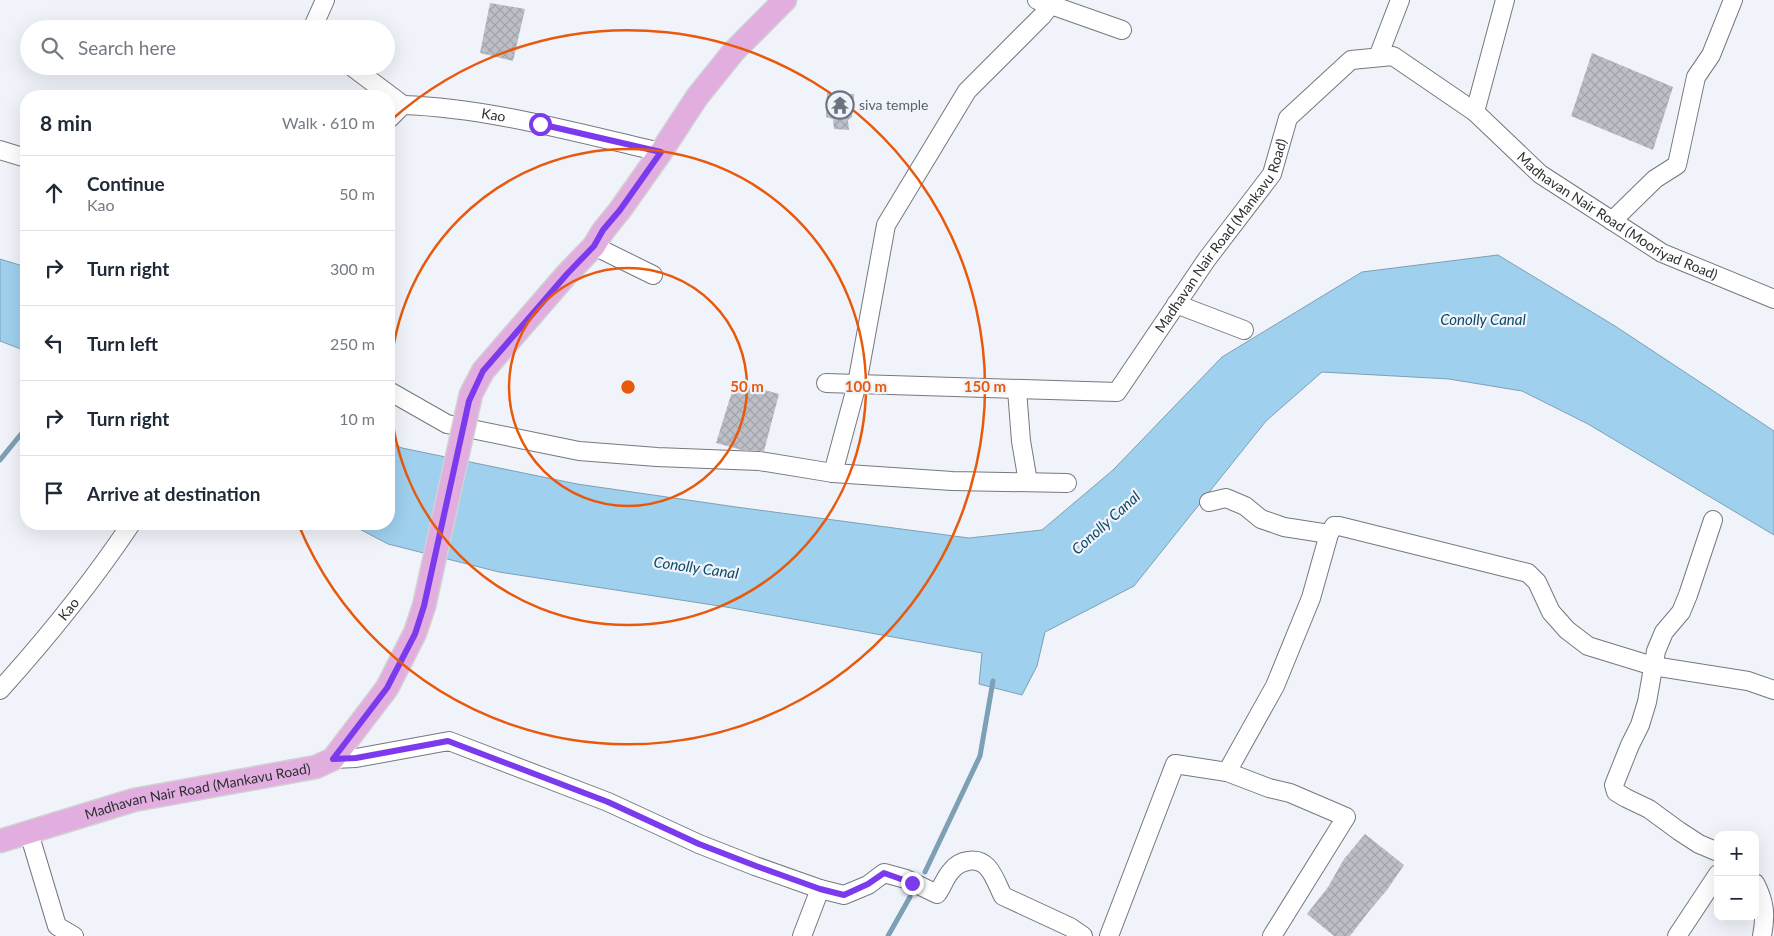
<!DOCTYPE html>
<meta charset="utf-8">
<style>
:root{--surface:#fff;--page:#f2f2f3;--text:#1f2937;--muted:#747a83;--line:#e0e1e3}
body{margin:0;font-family:Lato,sans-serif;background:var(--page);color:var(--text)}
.controls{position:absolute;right:15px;bottom:15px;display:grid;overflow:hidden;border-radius:10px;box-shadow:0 5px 20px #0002}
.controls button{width:45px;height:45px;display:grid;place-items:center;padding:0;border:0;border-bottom:1px solid var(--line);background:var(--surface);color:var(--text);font:25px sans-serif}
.stop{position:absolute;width:15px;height:15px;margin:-11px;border:4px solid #7c3aed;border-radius:50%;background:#fff}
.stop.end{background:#7c3aed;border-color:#fff;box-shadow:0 1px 5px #0008}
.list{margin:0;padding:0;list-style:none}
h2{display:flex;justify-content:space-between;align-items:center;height:65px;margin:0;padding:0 20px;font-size:21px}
h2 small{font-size:16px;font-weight:400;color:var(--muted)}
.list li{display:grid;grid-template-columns:32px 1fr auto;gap:15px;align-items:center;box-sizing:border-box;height:75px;padding:0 20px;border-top:1px solid var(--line)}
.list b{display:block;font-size:19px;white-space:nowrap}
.list p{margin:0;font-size:16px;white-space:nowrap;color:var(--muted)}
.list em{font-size:16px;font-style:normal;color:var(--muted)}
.icon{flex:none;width:28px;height:28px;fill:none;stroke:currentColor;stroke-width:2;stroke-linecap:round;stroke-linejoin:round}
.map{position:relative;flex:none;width:1774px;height:936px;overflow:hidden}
.search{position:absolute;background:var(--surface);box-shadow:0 5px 20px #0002;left:20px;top:20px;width:375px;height:55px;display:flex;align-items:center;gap:12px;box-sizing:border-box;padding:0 18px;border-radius:28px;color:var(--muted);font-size:19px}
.panel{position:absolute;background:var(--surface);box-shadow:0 5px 20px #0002;left:20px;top:90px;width:375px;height:440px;border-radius:20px}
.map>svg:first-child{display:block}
</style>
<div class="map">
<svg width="1774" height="936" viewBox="0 0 1774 936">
<defs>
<pattern id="building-cross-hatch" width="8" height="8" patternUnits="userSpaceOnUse" patternTransform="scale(1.25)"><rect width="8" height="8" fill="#bcbfc6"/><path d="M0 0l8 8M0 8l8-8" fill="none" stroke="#a2a4ab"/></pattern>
</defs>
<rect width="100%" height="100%" fill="#f0f3fa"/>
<path fill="#9fd0ee" stroke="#7da0b6" d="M1498,255L1615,326L1774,431V535L1588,424L1522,391L1449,379L1322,372L1266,421L1134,586L1045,632L1037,666L1022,695L979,684L982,653L726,607L499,572L388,544L350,524H389V442L402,448L577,484L736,507L969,538L1042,530L1113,470L1222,357L1362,272Z
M0,259L26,267V351L0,341Z"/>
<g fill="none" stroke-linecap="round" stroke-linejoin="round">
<path stroke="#7da0b6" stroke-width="5" d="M0,460L26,428
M925,872L980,756L993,681
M888,936L910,897"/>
</g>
<path fill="url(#building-cross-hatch)" d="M490,3L525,9L513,61L480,53Z
M1592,53L1673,87L1653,150L1571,116Z
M827,93L854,94L852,117L848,120L849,130L834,129L833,119L826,117Z
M735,382L779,394L764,451L742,450L716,443Z
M1365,834L1404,865L1387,890L1370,910L1350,936H1334L1307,914L1328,887L1344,859Z"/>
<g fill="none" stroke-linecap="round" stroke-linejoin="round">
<g stroke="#76787f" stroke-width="20">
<g id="minor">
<path d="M1037,0L1122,30"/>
<path d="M312,29L325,0"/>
<path d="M1378,57L1400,0"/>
<path d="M351,66L403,105"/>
<path id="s1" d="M1475,112L1540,174L1662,253L1774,299"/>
<path id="s2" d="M389,119L403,105C489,108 577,133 661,152"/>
<path d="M0,150L26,158"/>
<path d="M1612,221L1655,179L1677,165L1696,77L1711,55L1733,0"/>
<path d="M594,246L653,275"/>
<path d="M1176,304L1244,330"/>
<path id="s3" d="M826,383L1117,392L1207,259L1272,174L1288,118L1351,60L1393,56L1475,112L1505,0"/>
<path d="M1017,390L1021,441L1028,482"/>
<path d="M389,391L447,424L579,451L657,457L759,461L833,473L952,481L1067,483"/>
<path d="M833,473L857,384L886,225L967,91L1042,16L1054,0"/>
<path d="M1209,502L1226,498L1245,506L1261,519L1284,527L1329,534"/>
<path d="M1713,520L1688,595L1681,612L1664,632L1656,651L1647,702L1640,725L1630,745L1614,785L1616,792L1626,798L1649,809L1679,831L1699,844L1718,852"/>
<path id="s4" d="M0,690C47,638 92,582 131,524"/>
<path d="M333,759L356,758L449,741L608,802L699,844L755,866L820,889L844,895L868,885L884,873L906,879L937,894C943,886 945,877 952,870C956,865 961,862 968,861C990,857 995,881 1003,896L1070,927L1083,936"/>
<path d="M29,833L57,926L74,936"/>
<path d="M1755,883C1765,902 1766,915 1762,936"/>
<path d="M802,936L820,889"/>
<path d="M1109,936L1175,764L1227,772"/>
<path d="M1272,936L1346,817L1290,793L1269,788L1227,772L1275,686L1311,598L1329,534L1334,526H1339L1528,573L1537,582L1551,612L1567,630L1588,646L1653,666L1748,681L1774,690"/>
<path d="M1677,936L1718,874"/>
</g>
</g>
<g stroke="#d1d1d2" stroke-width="25">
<g id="major">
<path d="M467,412L471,394L483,371L567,274L594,246L603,231L620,210L661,152L697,97L734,51L785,0"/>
<path id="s5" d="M0,841L134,800L316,767L333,759L387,688L415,633L424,606"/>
</g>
</g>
<use href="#minor" stroke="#fff" stroke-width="18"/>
<use href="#major" stroke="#e2aee0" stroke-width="22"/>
<g stroke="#d1d1d2" stroke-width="25" stroke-linecap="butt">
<path id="major-bridge" d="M424,606L467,412"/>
</g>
<use href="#major-bridge" stroke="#e2aee0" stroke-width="22"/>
</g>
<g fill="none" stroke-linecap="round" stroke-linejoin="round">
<path stroke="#7c3aed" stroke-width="6" d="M540,124L661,152L620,210L603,230L594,246L567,274L483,371L469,401L424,606L415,634L387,688L333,759L356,758L448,741L608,802L699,844L756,866L820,889L844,895L868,884L884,873L912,883"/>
</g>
<g fill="none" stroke="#e8590c" stroke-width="2.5">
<circle cx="628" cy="387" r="119"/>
<circle cx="628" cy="387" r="238"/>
<path d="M389 122A357 357 0 1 1 299 526"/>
</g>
<defs>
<g id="temple-ring" transform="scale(1.4375)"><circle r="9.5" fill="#f0f3fa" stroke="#6b7280" stroke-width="1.5"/><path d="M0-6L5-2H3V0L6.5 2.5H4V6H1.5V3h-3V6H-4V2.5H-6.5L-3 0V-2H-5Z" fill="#6b7280"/></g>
</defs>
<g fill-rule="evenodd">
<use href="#temple-ring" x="840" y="105"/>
</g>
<g text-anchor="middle" stroke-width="4.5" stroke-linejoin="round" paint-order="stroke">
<g font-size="14" fill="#5b616d" stroke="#f0f3fa" text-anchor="start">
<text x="859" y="110">siva temple</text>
</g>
<g font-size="14" fill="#2e2f32" stroke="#f0f3fa">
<text dy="5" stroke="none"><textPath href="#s2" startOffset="111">Kao</textPath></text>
<text dy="5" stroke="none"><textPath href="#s1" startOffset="178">Madhavan Nair Road (Mooriyad Road)</textPath></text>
<text dy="5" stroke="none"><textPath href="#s3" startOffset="480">Madhavan Nair Road (Mankavu Road)</textPath></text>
<text dy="5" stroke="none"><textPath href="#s4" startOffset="106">Kao</textPath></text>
<text dy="5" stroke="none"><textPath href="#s5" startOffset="204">Madhavan Nair Road (Mankavu Road)</textPath></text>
</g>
<g font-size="15" font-style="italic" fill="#0b4a67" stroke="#f0f3fa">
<text x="1483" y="325">Conolly Canal</text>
<text transform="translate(1106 523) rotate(-42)" y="5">Conolly Canal</text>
<text transform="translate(696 568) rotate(8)" y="5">Conolly Canal</text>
</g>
</g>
<circle cx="628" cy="387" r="8" fill="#e8590c" stroke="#f0f3fa" stroke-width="2.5"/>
<g font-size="15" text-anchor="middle" font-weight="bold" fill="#e8590c" stroke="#f0f3fa" stroke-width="4.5" stroke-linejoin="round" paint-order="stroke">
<text x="747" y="392">50 m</text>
<text x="866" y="392">100 m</text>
<text x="985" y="392">150 m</text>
</g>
</svg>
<div class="controls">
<button>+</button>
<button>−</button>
</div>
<div class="stop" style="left:540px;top:124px"></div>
<div class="stop end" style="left:912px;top:883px"></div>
<div class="search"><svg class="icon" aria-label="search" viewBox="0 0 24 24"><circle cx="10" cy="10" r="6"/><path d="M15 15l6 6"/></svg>Search here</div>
<section class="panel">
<h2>8 min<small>Walk · 610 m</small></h2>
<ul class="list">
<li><svg class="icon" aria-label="ahead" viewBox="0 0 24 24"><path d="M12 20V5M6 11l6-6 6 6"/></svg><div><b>Continue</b><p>Kao</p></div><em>50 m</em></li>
<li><svg class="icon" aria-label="right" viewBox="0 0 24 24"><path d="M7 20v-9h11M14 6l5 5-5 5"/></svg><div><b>Turn right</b></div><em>300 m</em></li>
<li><svg class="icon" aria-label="left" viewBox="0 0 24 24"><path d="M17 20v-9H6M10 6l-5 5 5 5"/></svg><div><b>Turn left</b></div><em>250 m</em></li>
<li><svg class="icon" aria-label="right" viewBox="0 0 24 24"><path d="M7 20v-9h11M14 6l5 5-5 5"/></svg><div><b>Turn right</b></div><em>10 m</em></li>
<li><svg class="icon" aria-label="arrive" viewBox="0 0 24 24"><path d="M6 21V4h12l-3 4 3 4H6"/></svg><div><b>Arrive at destination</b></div></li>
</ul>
</section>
</div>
